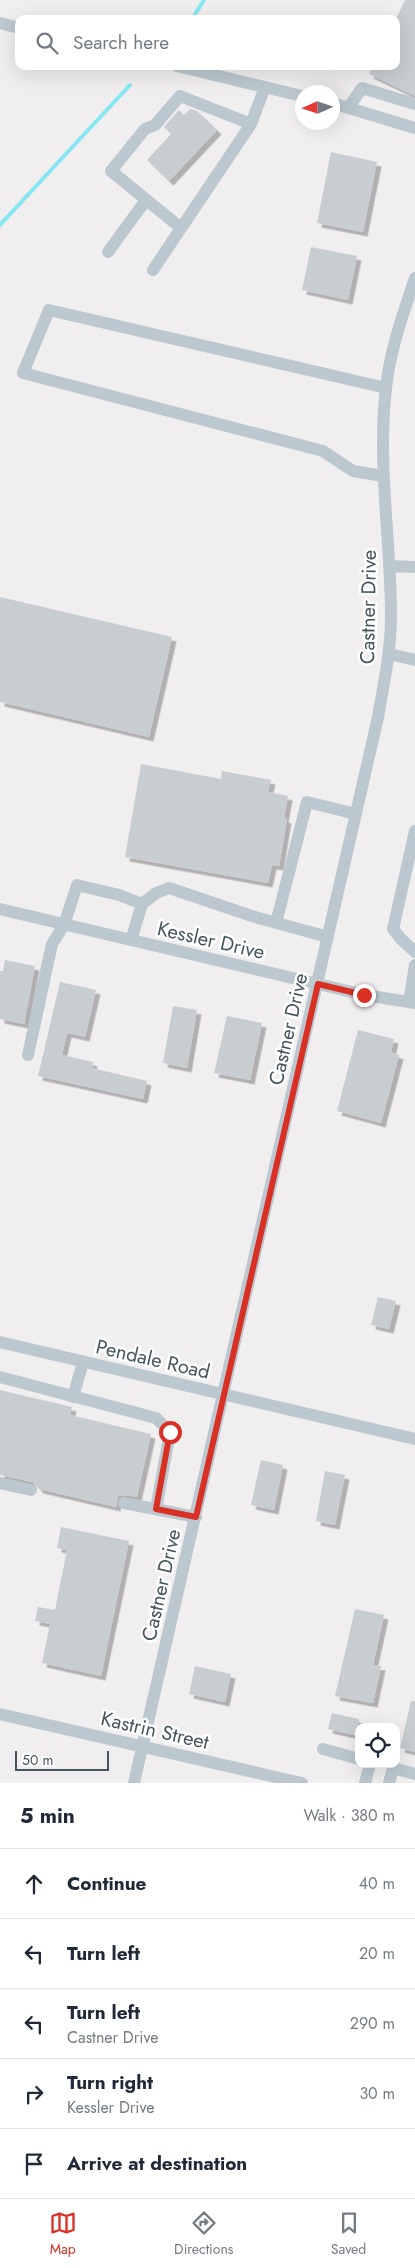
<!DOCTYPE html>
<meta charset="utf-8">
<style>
:root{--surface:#fff;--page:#f6f6f7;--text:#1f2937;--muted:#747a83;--line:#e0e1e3;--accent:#d93025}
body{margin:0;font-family:Jost,sans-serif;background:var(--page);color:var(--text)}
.controls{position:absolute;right:15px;bottom:15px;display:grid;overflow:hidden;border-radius:10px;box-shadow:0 5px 20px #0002}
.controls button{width:45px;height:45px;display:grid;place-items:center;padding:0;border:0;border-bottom:1px solid var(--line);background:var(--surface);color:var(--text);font:25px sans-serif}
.compass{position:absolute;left:295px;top:85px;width:45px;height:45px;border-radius:50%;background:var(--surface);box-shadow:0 5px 20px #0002;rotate:267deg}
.scale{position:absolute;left:15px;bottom:12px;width:94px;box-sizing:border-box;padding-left:5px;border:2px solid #45555e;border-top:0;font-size:14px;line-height:18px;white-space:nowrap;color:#45555e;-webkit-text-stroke:4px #fff;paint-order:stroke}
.stop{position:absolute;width:15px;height:15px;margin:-11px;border:4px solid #d93025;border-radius:50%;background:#fff}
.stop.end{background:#d93025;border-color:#fff;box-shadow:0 1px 5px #0008}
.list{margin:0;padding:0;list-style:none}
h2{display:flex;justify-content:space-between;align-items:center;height:65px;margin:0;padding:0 20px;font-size:21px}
h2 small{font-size:16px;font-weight:400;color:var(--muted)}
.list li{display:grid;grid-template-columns:32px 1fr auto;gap:15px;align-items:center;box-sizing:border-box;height:70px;padding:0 20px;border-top:1px solid var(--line)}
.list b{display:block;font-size:19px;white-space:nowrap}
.list p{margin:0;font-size:16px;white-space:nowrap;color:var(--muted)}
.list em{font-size:16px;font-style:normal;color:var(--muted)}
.icon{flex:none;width:28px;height:28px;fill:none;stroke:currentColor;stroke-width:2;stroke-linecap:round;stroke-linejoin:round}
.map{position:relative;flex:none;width:415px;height:1783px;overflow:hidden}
.search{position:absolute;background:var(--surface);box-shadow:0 5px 20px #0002;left:15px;right:15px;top:15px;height:55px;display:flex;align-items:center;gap:12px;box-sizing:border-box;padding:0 18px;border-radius:10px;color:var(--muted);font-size:19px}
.sheet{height:415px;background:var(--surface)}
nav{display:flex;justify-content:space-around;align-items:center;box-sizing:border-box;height:70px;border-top:1px solid var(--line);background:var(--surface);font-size:14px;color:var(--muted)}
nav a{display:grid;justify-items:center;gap:2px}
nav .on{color:var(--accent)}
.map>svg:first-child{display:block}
</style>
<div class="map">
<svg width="415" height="1783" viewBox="0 0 415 1783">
<defs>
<filter id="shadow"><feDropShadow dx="4.5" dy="4.5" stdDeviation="0" flood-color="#0004"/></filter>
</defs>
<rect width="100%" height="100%" fill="#f1eeef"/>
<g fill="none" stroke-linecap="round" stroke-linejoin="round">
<path stroke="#84e7f2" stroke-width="4" d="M192,19L204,0
M0,225L130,85"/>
</g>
<path fill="#c8cdd2" filter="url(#shadow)" d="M405,0H415V96L369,74L373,66H396V19Z
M190,109L197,111L217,130L169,181L147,160L171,134L164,127L179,110L184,115Z
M331,152L377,162L363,232L317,223Z
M311,247L357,256L348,300L302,290Z
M0,597L172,637L149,737L0,702Z
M141,764L221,779L222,771L271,780L268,792L288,796L284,818L287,819L279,866L272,865L268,883L125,857Z
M5,960L35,966L24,1024L0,1019V971H3Z
M60,982L96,990L85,1037L67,1033L62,1055L93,1062L92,1068L147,1081L143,1099L38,1076Z
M173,1006L197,1010L187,1068L163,1063Z
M227,1016L262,1023L250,1080L214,1073Z
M358,1030L394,1039L391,1052L399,1055L381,1123L337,1111Z
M378,1297L396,1301L389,1329L371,1325Z
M0,1390L72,1407L70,1415L151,1434L137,1497L125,1495L118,1496L116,1507L39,1489L33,1482L0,1475Z
M261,1460L283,1465L274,1510L251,1505Z
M325,1471L345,1475L335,1525L316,1521Z
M61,1527L129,1541L101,1676L42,1663L50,1624L35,1621L38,1607L55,1610L67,1550L57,1548Z
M355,1609L384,1615L373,1665L381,1666L373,1703L335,1696Z
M195,1666L231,1674L225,1702L189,1694Z
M411,1701H415V1752L400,1748Z
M332,1713L359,1719V1736L328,1729Z"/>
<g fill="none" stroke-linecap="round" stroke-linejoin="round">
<path stroke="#bbc8cf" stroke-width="12" d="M0,23L19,28
M177,66L302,96
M332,103L415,128
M349,107L362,88L415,104
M181,228L111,171L145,129L155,125L180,96L251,124
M108,252L146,200
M153,270L251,124L265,87
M383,476L353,471L323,451L23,373L49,310L386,388
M389,566L415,567
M389,654L415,660
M415,831L393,929L401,939L415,952
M142,904L156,893L169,888L255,917L328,937
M0,909L365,995L415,1003
M276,923L307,802L356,814
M409,1002L415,965
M28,1055L52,944L64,925L77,885L119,895L142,904L131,940
M0,1342L415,1439
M0,1377L156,1418L170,1432L156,1509
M73,1397L83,1362
M0,1483L31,1490
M124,1503L196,1517
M0,1714L302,1783
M323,1749L359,1759
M134,1783L378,717C384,683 391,650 391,616C391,540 377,464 386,388C390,350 403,314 415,278
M365,1783L370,1764
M389,1783L393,1768L415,1774"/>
</g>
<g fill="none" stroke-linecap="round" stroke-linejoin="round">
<path stroke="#d93025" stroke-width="6" d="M170,1432L156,1509L196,1517L318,984L364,995"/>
</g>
<g text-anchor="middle" stroke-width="5" stroke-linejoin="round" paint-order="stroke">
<g font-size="20" fill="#45555e" stroke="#fff">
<text transform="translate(368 607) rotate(-89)" y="7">Castner Drive</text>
<text transform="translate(211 940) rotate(13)" y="7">Kessler Drive</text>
<text transform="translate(288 1029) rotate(-77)" y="7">Castner Drive</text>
<text transform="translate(153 1359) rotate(13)" y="7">Pendale Road</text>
<text transform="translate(161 1585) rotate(-77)" y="7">Castner Drive</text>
<text transform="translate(155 1730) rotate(13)" y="7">Kastrin Street</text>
</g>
</g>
</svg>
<div class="controls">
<button><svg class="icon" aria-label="locate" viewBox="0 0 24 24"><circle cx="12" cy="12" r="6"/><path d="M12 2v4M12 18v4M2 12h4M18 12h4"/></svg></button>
</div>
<svg class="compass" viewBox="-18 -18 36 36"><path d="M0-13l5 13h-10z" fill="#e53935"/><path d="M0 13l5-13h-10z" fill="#747a83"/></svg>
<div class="scale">50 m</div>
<div class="stop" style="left:170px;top:1432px"></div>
<div class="stop end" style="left:364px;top:995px"></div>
<div class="search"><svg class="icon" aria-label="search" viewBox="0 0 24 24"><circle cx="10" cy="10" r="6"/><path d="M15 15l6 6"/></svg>Search here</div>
</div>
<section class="sheet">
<h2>5 min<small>Walk · 380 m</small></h2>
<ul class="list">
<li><svg class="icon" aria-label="ahead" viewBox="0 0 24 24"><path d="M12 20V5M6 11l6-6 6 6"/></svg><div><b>Continue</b></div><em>40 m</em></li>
<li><svg class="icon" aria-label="left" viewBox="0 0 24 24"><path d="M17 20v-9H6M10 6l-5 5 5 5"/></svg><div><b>Turn left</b></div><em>20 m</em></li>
<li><svg class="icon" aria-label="left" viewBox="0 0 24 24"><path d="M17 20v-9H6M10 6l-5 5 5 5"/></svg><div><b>Turn left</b><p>Castner Drive</p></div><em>290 m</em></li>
<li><svg class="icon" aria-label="right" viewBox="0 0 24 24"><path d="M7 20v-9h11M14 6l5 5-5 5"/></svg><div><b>Turn right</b><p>Kessler Drive</p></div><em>30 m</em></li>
<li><svg class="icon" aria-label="arrive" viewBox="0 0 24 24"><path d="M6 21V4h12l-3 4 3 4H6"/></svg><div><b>Arrive at destination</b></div></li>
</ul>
</section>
<nav>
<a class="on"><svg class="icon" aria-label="map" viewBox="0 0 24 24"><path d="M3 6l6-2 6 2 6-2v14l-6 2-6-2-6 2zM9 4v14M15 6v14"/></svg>Map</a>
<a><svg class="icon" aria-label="directions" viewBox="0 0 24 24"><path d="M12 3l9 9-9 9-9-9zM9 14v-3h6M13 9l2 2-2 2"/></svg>Directions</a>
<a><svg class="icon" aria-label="saved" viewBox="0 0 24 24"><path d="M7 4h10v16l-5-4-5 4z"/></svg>Saved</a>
</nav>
